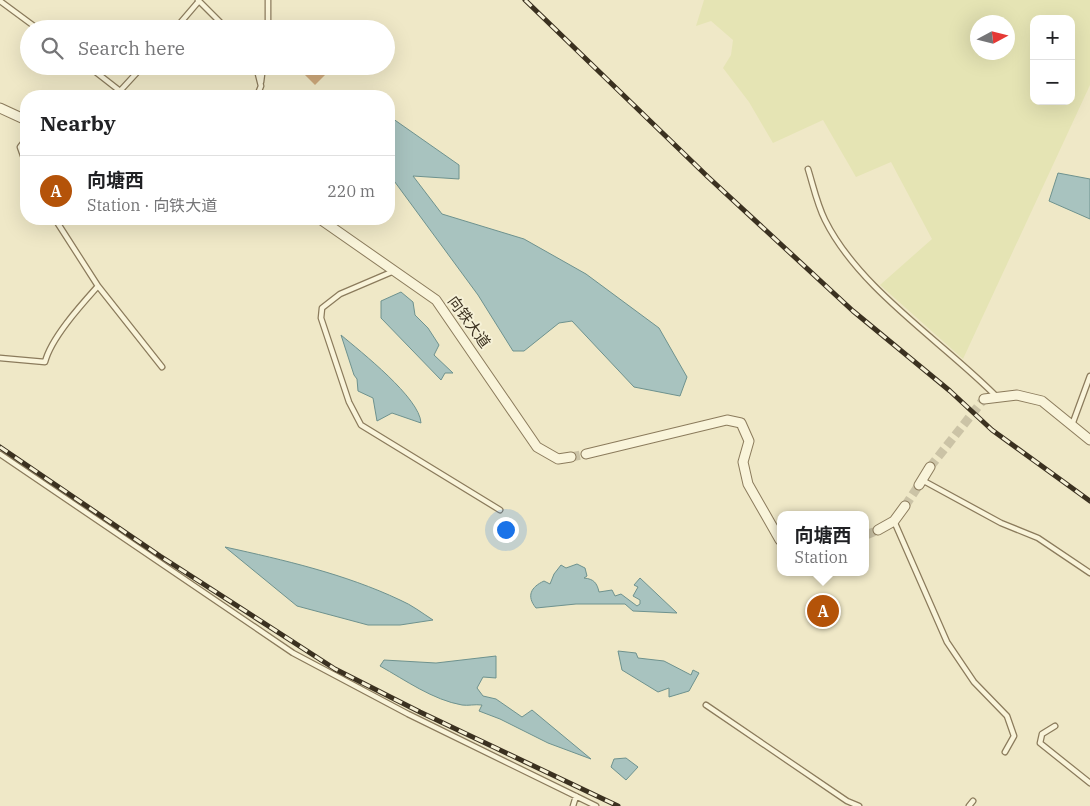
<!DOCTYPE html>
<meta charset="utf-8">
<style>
:root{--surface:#fff;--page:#f6f6f6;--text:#202124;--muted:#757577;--line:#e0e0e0;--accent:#b45309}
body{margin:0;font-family:"IBM Plex Serif","Noto Sans SC",serif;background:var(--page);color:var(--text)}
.controls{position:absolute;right:15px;top:15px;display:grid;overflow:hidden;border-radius:10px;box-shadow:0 5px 20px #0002}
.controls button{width:45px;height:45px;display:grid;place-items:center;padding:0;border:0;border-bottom:1px solid var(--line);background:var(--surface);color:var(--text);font:25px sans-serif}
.compass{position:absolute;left:970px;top:15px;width:45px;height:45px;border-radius:50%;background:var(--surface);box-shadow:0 5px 20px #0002;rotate:83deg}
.you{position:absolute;left:505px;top:529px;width:18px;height:18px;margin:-12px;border:4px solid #fff;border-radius:50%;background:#1a73e8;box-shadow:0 0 0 8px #1a73e833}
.badge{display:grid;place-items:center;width:32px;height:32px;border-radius:50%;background:var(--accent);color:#fff;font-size:16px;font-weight:700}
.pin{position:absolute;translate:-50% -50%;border:2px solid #fff;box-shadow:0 1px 5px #0006}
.popup{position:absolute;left:777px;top:511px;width:92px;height:65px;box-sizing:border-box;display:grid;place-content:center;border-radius:10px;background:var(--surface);filter:drop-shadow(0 1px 4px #0005);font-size:16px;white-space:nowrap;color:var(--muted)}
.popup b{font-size:19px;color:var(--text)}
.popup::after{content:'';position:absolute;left:50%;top:100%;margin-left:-10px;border:10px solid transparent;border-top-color:var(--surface)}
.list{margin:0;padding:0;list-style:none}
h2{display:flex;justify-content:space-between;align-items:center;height:65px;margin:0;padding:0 20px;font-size:21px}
h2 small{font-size:16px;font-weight:400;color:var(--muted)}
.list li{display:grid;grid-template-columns:32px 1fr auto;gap:15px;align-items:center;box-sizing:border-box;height:70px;padding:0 20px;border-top:1px solid var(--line)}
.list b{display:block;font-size:19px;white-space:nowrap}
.list p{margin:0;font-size:16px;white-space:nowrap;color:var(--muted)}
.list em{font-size:16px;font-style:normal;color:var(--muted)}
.icon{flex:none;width:28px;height:28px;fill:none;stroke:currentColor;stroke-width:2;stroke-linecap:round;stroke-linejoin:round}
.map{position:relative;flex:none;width:1090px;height:806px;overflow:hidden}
.search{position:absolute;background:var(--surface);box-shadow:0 5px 20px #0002;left:20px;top:20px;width:375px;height:55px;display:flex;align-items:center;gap:12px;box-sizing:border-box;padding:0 18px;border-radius:28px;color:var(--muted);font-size:19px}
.panel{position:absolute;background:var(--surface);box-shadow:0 5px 20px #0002;left:20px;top:90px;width:375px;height:135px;border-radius:20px}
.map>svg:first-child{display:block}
</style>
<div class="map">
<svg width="1090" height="806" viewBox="0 0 1090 806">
<rect width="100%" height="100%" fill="#efe8c7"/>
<path fill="#e5e4b4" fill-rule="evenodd" d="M704,0H1090V85L963,359L880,285L932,239L891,162L856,177L823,120L773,143L749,102L723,68L731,55L733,40L711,21L696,26ZM1034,19H1071V101H1034ZM978,22H1008V52H978Z"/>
<path fill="#a8c3bf" stroke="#6e928e" d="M389,116L459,165V179L413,176L442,214L524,239L586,274L659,328L687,377L680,396L634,387L572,321L559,323L524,351H513L478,295L389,174Z
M1058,173L1090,179V219L1049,201Z
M401,292L413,302L415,315L428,328L439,345L434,355L453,373H445L441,380L381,318V301Z
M341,335C361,352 420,398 421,423L392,413L377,421L373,398L358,391L357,379L354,375Z
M225,547C284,560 345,574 400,600C412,605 422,613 433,620L400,625H368L297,606Z
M577,564L585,568L587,576L584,578C594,579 597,583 599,592L612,590L615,596L621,594L637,606L640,604V600L633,596L638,587L634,585L640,578L677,613L633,611L625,604H576L536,608C526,596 531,587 544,581L550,584L554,574L561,565L566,568Z
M618,651L636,653L638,658L664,661L691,675L693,670L699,673L689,691L669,697V688L658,692L622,670Z
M496,656V678L483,677L477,688L483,696L496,699L522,717L532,710L591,759L548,743L500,719L479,711L482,705C475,704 468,706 462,705C433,700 405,680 380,666L384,660L436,663Z
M626,758L638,767L626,780L611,767L614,759Z"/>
<path fill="#cea97c" d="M296,66H318L326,74L315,85Z"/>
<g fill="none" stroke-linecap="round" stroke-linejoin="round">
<path stroke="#cbc3a6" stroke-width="9" stroke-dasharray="9 4.5" stroke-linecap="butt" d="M571,457L586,454
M930,467L984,399
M905,506L919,485
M866,535L878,530"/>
<g stroke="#8b7b5c" stroke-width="7">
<path id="lane" d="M198,0L227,29
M0,1L38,29
M175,29L199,1
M268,29V0
M88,66L120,91L143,66
M256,66L261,86L257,96
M261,82L263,66
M26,139L20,147L26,164
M808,169C813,185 817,204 825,220C859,289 943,342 997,397
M394,271L340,294L322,308L321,318L349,402L361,425L500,510
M98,286L162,367
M0,358L45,362C51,338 81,305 98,286L55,219
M1072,425L1090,376
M0,454L293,653L408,714L596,806
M922,480L1001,523L1038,538L1090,573
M894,521L947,642L974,682L1007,716L1014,736L1005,752
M706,705L847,801L859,806
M1055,726L1042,734L1040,743L1090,783
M573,806L576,796
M969,806L973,801"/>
</g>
<g stroke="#8b7b5c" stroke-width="11">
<path id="street" d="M0,108L26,120
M320,219L436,300L537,447L558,459L571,457
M984,399L1017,395L1042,401L1090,440
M586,454L727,420L741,423L749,441L743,462L748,484L780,540
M919,485L930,467
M878,530L894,521L905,506"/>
</g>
<use href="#lane" stroke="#f9f4da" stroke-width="4.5"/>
<use href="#street" stroke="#f9f4da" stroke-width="9"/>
<g stroke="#3b3120" stroke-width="5">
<path id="rail" d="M525,0L708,177L853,311L950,391L992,430L1090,501
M0,447L160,556L335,669L420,712L618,806"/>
</g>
<use href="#rail" stroke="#f6f1d7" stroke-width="3" stroke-dasharray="9" stroke-linecap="butt"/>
</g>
<g text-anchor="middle" stroke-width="4" stroke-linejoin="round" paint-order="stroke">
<g font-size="15" fill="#3b3120" stroke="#f6f1d7">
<text transform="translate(469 322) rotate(54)" y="5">向铁大道</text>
</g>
</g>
</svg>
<div class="controls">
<button>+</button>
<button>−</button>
</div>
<svg class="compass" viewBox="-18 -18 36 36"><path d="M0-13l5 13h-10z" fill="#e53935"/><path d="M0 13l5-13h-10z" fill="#757577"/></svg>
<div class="you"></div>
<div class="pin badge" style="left:823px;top:611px">A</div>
<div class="popup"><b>向塘西</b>Station</div>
<div class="search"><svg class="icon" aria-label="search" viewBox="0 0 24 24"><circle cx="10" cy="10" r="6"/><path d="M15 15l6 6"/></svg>Search here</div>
<section class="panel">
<h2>Nearby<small></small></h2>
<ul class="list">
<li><span class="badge">A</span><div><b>向塘西</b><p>Station · 向铁大道</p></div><em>220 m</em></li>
</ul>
</section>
</div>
